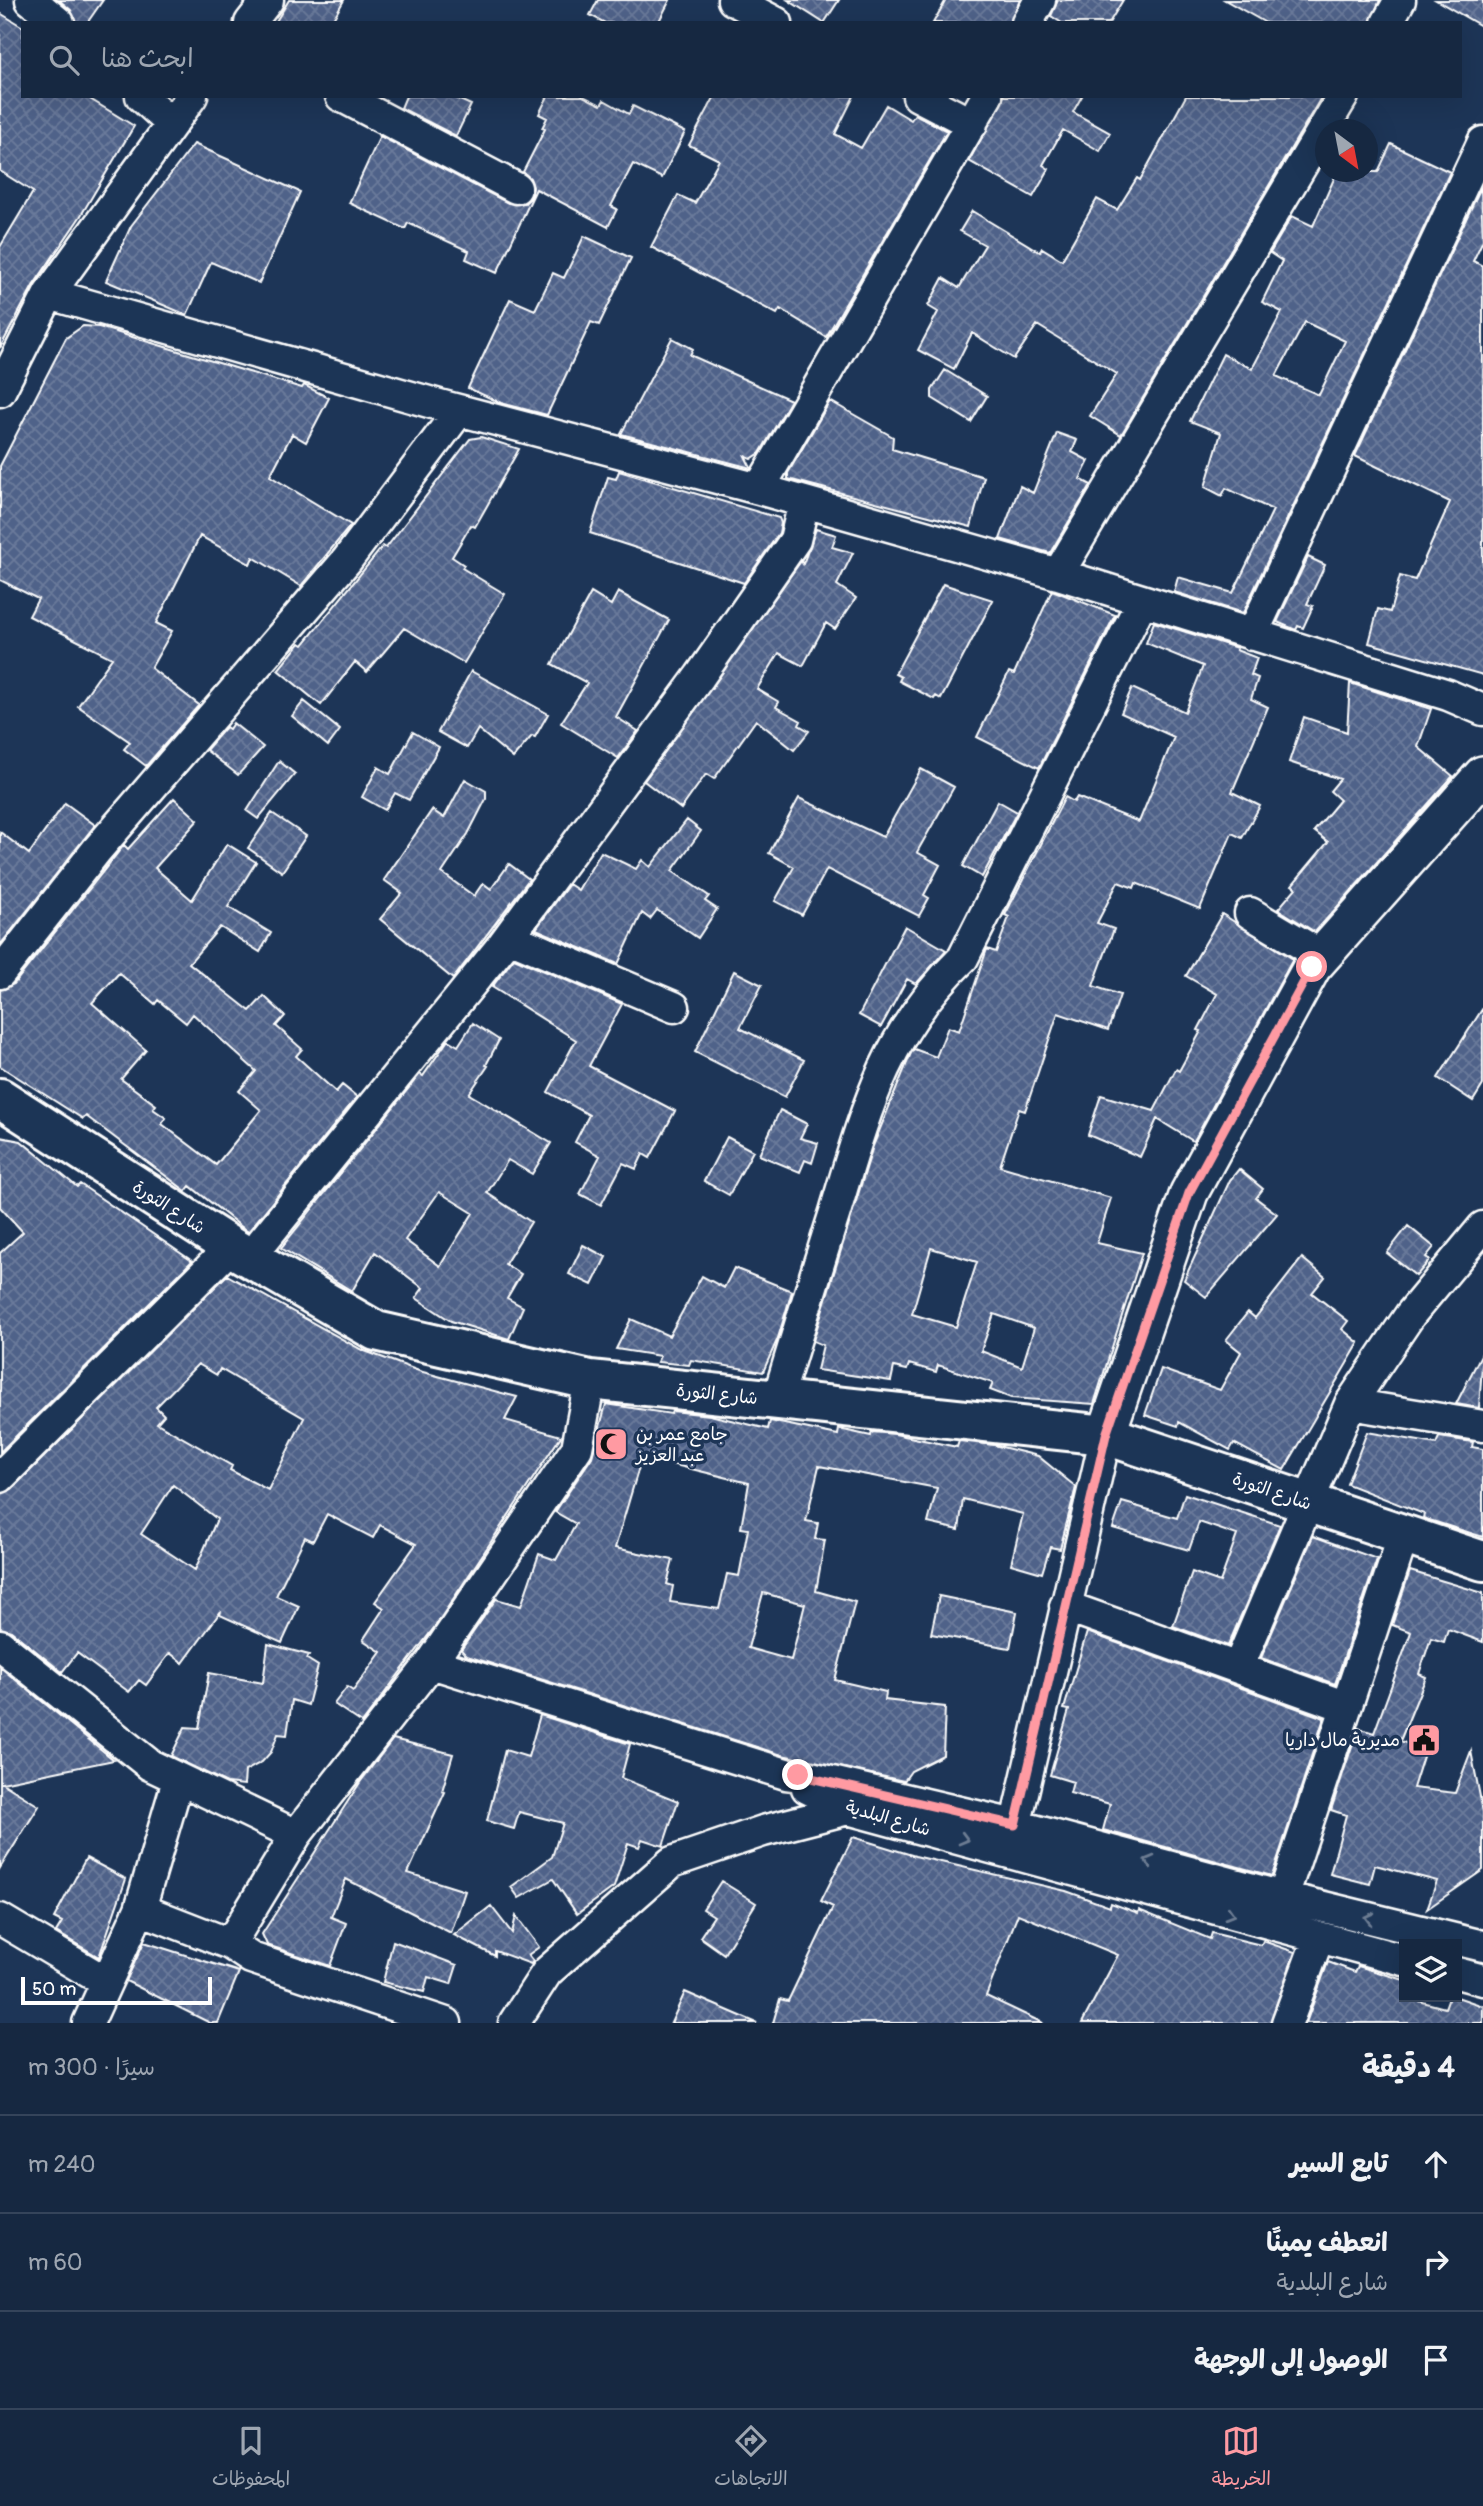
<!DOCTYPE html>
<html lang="ar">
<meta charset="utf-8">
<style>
:root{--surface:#162841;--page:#23344c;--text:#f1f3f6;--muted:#9ea6b1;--line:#35445a;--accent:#ff9aa2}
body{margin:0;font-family:Pangolin,"Playpen Sans Arabic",sans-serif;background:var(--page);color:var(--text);direction:rtl}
.controls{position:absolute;right:21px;bottom:21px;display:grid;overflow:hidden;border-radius:0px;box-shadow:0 7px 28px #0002}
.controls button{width:63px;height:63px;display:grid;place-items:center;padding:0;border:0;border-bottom:2px solid var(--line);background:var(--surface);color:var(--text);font:35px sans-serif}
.compass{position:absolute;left:1315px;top:119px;width:63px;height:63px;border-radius:50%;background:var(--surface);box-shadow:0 7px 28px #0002;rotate:148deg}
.scale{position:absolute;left:21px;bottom:18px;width:191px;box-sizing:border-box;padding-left:7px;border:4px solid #fff;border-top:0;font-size:19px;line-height:24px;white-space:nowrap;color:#fff;-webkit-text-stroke:5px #1d3557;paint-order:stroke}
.stop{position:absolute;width:21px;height:21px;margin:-16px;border:5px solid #ff9aa2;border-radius:50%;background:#fff}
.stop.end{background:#ff9aa2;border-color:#fff;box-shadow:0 2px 7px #0008}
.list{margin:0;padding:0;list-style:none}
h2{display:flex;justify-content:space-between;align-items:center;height:91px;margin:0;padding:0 28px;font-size:30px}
h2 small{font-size:23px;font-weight:400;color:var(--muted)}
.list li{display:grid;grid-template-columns:46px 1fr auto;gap:21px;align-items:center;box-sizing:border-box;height:98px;padding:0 28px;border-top:2px solid var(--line)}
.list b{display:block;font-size:26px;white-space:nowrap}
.list p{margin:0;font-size:23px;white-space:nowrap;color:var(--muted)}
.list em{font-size:23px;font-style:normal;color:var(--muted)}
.icon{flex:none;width:38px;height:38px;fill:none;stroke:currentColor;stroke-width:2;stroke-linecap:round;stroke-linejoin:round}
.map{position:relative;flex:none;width:1483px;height:2023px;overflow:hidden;direction:ltr}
.search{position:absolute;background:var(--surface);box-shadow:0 7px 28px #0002;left:21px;right:21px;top:21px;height:77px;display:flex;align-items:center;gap:18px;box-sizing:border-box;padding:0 24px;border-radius:0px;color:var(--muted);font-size:26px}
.sheet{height:385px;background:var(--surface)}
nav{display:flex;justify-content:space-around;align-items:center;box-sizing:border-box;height:98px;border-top:2px solid var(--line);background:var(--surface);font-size:19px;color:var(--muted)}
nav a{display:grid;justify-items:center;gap:4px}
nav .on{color:var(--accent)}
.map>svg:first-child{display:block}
</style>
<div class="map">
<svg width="1483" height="2023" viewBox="0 0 1483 2023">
<defs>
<pattern id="building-cross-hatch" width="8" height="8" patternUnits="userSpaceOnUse" patternTransform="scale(1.75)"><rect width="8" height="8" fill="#506289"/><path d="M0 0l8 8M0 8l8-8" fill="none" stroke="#6a7a9b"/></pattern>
</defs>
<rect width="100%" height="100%" fill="#1d3557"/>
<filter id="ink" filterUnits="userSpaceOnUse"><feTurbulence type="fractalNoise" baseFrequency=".0143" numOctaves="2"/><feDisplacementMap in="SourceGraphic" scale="14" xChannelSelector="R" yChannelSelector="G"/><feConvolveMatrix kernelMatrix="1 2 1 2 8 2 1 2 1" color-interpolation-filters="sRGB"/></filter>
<g filter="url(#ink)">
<path fill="url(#building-cross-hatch)" stroke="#fff" stroke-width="2" fill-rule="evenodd" d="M59,0H103L87,23H76L71,10Z
M289,0H344L331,23H275Z
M598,0H670L658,23H605L590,15Z
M788,0H839L824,23Z
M946,0H1020L1010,23H933Z
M1058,0H1123L1109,23H1062L1051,16Z
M1225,0H1380L1370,23H1266Z
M1436,0H1483V27Z
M0,13L23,27V96H85L134,126L80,217L33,286L0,348V247L33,192L0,171Z
M406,96H451L471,105L456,136L401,108Z
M548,96H583L601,105L604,100L629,114L633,106L685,132L662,178L633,164L611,206L617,209L608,227L536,189L497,273L466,259L469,251L408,223L405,229L349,203L380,136L508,203H525L531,197L533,187L530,178L523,172L545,129L542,128L547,118L539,114Z
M715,96H854L835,134L861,148L886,105L911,120L915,114L947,131L826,337L780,309L777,314L651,247L678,195L695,203L719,160L689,145Z
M1004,96H1082L1073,112L1110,133L1100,151L1063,130L1043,165L1049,169L1033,197L969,161Z
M1186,96H1322L1121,435L1090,416L1117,374L1037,325L1014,359L972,333L954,369L918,350L938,312L928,306L943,278L959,288L985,245L960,231L972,211L1040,252L1042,248L1062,260L1097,199L1117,210L1137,178L1140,180Z
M194,144L300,192L259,283L211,262L187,315L106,281L131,226Z
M1391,144L1450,172L1243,613L1174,592L1178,577L1233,593L1273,510L1226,488L1222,496L1205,487L1221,433L1190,421L1223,354L1252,369L1282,312L1262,302L1282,261L1270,253L1292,216L1313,226L1337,172H1378ZM1305,322L1345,341L1319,395L1276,376Z
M1481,187L1483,240L1473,261L1483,266V675L1369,643L1378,609L1390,612L1400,576L1415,580L1450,502L1355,456Z
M584,236L631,258L599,325L591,322L547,415L501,403L468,388L510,299L535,310L553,273L564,278Z
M83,326L99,327L302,388L304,385L329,398L306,442L292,434L270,476L351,525L301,586L253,557L250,564L200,536L156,623L172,631L151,668L199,705L146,766L124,749L130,742L78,706L112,658L29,616L38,599L0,580V466L66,338Z
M672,338L693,349L690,355L791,400L760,453L751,459L745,456L751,468L621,434Z
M945,370L987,396L971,422L932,398V390Z
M830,401L893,437L892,449L984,477L971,527L788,479V473Z
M1057,433L1077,440L1072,452L1089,461L1080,479L1091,485L1050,553L1000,539L1020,486L1033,493Z
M481,437L519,449L475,527L471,525L452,557L464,565L462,568L505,594L464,663L404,628L367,672L355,662L321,705L278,670L300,643L303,645L383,546L386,548L470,439Z
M619,471L779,518L781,523L779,533L744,583L590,533L608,477L616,479Z
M816,529L836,535L832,547L853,553L837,585L856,598L835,629L826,623L803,666L779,653L757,689L779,702L776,707L801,721L799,725L809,731L794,750L756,720L714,779L706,774L681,809L644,781L801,561L803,564Z
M1308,557L1325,565L1307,604L1313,606L1303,628L1298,626L1296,630L1277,622Z
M943,584L993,600L941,699L936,696L934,699L899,681L901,677L895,674Z
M1052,590L1115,615L1039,768L977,737L1009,672L1014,674Z
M618,592L669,620L616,717L638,731L618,758L561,723L587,683L552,664L591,593L611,605Z
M1154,622L1237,648L1236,650L1257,658L1251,675L1258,678L1251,699L1268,707L1232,792L1260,806L1242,838L1232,833L1200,909L1136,883L1134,888L1118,882L1097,923L1114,929L1093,986L1120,995L1108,1030L1058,1013L1025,1111L1019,1109L1000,1166L1111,1198L1097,1243L1142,1253L1094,1404L1011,1398L990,1390L993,1383L938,1365L936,1372L909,1364L907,1370L894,1367L891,1381L817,1370L823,1345L813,1341L873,1146L911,1053L914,1049L936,1057L948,1027L959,1031L987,949L996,952L1009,917L1005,915L1065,797L1074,802L1077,797L1139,822L1174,737L1121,713L1132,688L1185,712L1203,666L1146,643ZM931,1248L977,1262L956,1327L912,1314ZM994,1314L1034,1328L1022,1367L981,1351Z
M471,671L548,714L535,737L532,736L513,758L478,729L467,748L438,732Z
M1350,683L1431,709L1418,747L1453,776L1315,932L1278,909L1296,888L1292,885L1328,842L1314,831L1340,800L1330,791L1340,779L1289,762L1304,717L1347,732Z
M304,701L340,730L328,746L292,716Z
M233,723L263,747L238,775L206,750L226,727L229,729Z
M413,732L439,747L409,800L395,793L385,810L362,797L378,767L390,774Z
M279,761L295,774L258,819L247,811Z
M921,769L954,787L917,852L940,865L924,895L929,898L919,916L827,869L802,915L775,901L794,867L769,853L799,798L883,837Z
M465,779L486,791V799L468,834L442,873L474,896L483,883L491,889L509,864L529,879L453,979L380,919L402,893L384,880L432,810L444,818Z
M174,798L198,820L155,868L192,900L227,844L256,862L228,907L271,933L260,952L220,927L189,963L250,1011L264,996L285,1016L276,1026L302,1049L296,1056L336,1092L342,1085L357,1097L248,1232L190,1186L186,1191L86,1116L83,1119L0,1066V990L14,984L124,845L128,849ZM119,973L155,1004L158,1000L186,1023L193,1014L256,1071L239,1091L261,1110L216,1165L162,1124L166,1118L153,1109L156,1105L121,1079L146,1050L92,1003Z
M998,801L1017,812L982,877L963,866Z
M65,803L95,825L0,945V832L29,854Z
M272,813L306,836L282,872L248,848Z
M687,820L701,831L672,871L709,896L705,901L717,909L698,938L657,910L650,919L642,913L618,964L536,929L569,884L578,890L601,852L636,869L642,860L650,867Z
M1222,914L1293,959L1195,1139L1193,1141L1157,1119L1140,1157L1088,1135L1101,1095L1154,1111L1176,1069L1179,1071L1201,1031L1198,1030L1217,994L1186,976Z
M905,926L946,950L916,984L907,979L881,1027L859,1015Z
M514,958L622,1004L589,1066L675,1111L650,1158L643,1154L636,1169L623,1163L601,1205L580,1194L600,1156L575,1142L589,1115L548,1092L576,1040L492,987Z
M734,971L762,985L740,1028L804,1060L785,1097L695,1052Z
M1483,1008V1085L1473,1101L1438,1078Z
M473,1023L499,1040L486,1065L488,1066L469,1094L551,1143L532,1174L508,1160L487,1193L531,1222L505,1264L521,1274L507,1298L523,1307L509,1339L451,1321L416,1298L423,1288L375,1252L352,1291L281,1248L420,1074L423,1076L448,1040L458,1046ZM439,1192L473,1213L440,1266L405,1240Z
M780,1110L807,1124L800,1138L818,1143L812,1163L805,1160L800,1172L759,1155Z
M0,1137L21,1141L77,1187L80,1184L192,1261L0,1452V1253L23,1232L0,1207Z
M727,1137L753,1151L729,1195L704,1181Z
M1239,1169L1263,1189L1256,1198L1277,1214L1206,1297L1184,1280L1230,1180Z
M1408,1226L1434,1247L1426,1257L1430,1260L1416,1276L1387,1253Z
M583,1245L606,1257L592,1285L569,1274Z
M1302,1258L1325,1277L1312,1293L1348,1321L1342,1329L1359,1343L1284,1470L1234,1443L1230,1450L1179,1422L1178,1426L1145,1415L1161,1369L1220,1390L1241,1352L1226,1340L1248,1312L1255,1318Z
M734,1268L792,1291L778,1338L763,1372L691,1360L689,1365L657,1362L660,1356L616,1349L631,1319L669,1336L702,1276L724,1288Z
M227,1275L362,1350L419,1371L517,1397L505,1420L561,1436L436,1625L362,1723L334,1704L347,1687L353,1691L381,1652L363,1640L384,1608L375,1602L416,1544L380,1525L373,1538L327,1514L313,1541L305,1537L276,1596L299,1606L282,1643L220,1615L221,1611L183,1663L170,1653L146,1685L139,1680L129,1692L77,1653L62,1672L11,1631L0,1628V1494L12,1489ZM198,1364L217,1375L220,1369L304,1418L268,1490L230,1470L232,1466L157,1423L164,1415L156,1407ZM173,1485L217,1519L195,1570L141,1534Z
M1483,1351L1479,1408L1456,1404Z
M606,1404L671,1414L672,1411L710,1415L768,1429L770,1421L838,1435L839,1429L871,1436L872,1432L895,1434L957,1447L959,1441L994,1445L1038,1456L1076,1487L1060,1549L1050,1547L1042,1573L1011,1564L1023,1514L963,1499L959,1530L928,1523L937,1488L819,1466L806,1521L818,1523L815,1539L825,1540L816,1591L855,1602L835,1680L886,1692L885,1700L945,1707L943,1755L911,1771L904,1781L782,1755L467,1656L461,1650L496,1599L521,1606L539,1554L556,1560L576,1524L555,1512L592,1457ZM642,1457L749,1483L741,1528L748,1529L739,1576L727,1574L719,1609L670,1602L673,1586L667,1584L673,1560L615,1548ZM763,1593L805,1604L791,1660L748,1648Z
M1367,1432L1436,1444L1439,1437L1473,1442L1472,1447L1483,1449V1537L1423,1518L1424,1514L1347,1484Z
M1185,1494L1280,1525L1228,1646L1173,1626L1192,1572L1220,1582L1237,1535L1199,1522L1189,1550L1113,1528L1122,1502L1177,1518Z
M1313,1536L1377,1559L1335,1684L1261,1658Z
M1410,1571L1483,1593V1642L1448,1629L1444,1642L1431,1638L1419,1674L1426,1677L1400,1741L1425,1750L1413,1788L1455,1793L1471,1751L1483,1812V1870L1427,1909L1437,1881L1375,1865L1370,1884L1330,1874L1346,1815L1331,1810L1358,1728L1374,1733L1411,1632L1392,1625Z
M939,1596L1017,1612L1010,1648L931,1634Z
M1087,1632L1324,1718L1272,1876L1103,1830L1110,1804L1070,1793L1073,1782L1050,1775L1069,1710L1064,1709Z
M268,1644L309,1655L307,1659L318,1666L308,1705L292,1700L287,1735L278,1734L271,1752L262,1762L245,1771L244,1785L227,1783L171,1756L185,1727L199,1728L209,1673L263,1683Z
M0,1667L114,1760L2,1783L39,1806L0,1868Z
M540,1715L630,1744L621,1778L678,1801L663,1846L642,1839L639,1847L628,1843L614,1887L577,1914L553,1879L519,1898L511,1887L552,1857L563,1823L519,1812L514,1829L487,1821L505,1750L528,1757Z
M393,1739L453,1754L442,1791L445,1792L408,1873L465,1891L451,1933L346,1879L331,1917L346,1923L330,1966L267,1945L262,1934L361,1781Z
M853,1837L915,1856L1066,1891L1110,1907L1111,1903L1138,1913L1139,1910L1210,1939L1212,1933L1261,1945L1263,1941L1295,1952L1270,2023H1082L1118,1955L1018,1914L986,1996L1043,2023H773L780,1999L788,2001L833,1907L821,1901Z
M86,1858L126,1879L99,1957L56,1932L62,1922L54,1918Z
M721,1881L756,1903L724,1954L700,1937L714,1916L703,1909Z
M491,1906L512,1933L516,1916L539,1947L528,1955L533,1961L531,1964L495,1951V1956L454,1935Z
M393,1941L457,1965L451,1984L428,1977L424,1992L383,1982Z
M144,1942L239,1972L218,2023H210L126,1981Z
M1328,1962L1355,1972L1358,1966L1404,1980V1997L1445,2008L1449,1997H1457L1483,2006V2023H1306Z
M685,1992L757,2023H671Z"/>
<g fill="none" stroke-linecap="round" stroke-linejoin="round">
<g stroke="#fff" stroke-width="35">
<path id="minor" d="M31,0L59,23
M733,0L777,23
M250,23L268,0
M1027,23L1040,0
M1387,23L1400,0
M141,96L171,123
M341,96L516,188
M918,96L972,124
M49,294L443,406L759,489L1058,574L1448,695L1483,710
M0,391L49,294L192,96
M759,489L987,96
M1058,574L1343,96
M1252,635L1483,142
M1250,913L1322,956
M509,937L674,1007
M0,973L96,851L347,560L459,411
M249,1258L501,947L700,676L795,540L804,502
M777,1401C796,1338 815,1275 835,1212C865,1112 885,1033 963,958L1142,601
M1350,1404L1483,1426
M0,1477L231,1247
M1065,1606L1344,1706
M0,1645L150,1765L296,1835
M431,1663L786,1774L811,1777L1015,1825L1283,1897L1483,1946
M1238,1668L1350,1404L1410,1315L1483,1227
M807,1788L848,1809L1404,1960
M1011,1844L1106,1435
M1283,1897L1404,1534
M140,1909L230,1944L251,1958L446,2023
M0,1919L106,1982
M230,1944L296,1835L431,1663L577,1448L590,1380
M1457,1973L1483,1980
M88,2023L140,1909L178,1780
M514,2023L547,1972L672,1862L763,1831L848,1809
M1287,2023L1318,1939"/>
</g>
<g stroke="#fff" stroke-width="42">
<path id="tertiary" d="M1106,1435L1189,1193L1312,967L1483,775"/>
</g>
<g stroke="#fff" stroke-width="44">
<path id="secondary" d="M0,1098L231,1247L376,1331L590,1380L1106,1435L1483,1561"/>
</g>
<use href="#minor" stroke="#1d3557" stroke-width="30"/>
<use href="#tertiary" stroke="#1d3557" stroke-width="37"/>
<use href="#secondary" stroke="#1d3557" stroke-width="38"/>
</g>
<defs><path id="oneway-chevron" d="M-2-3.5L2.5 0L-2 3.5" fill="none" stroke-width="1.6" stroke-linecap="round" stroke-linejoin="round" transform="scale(1.75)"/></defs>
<g stroke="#6c7c92">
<use href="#oneway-chevron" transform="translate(964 1839) rotate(15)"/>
<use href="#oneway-chevron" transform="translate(1149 1861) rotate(-165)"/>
<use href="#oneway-chevron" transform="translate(1230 1914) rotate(16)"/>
<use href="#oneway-chevron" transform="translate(1369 1918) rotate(-166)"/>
</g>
</g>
<g fill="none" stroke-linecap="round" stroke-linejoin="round" filter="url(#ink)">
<path stroke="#ff9aa2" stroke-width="9" d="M798,1775L1015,1825L1106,1435L1189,1193L1312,967"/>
</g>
<defs>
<g id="mosque-square" transform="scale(1.75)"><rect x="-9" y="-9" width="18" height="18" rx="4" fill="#ff9aa2" stroke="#1d3557"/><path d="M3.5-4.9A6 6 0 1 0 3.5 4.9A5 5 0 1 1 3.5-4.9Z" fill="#111"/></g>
<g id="civic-square" transform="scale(1.75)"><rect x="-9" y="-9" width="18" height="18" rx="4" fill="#ff9aa2" stroke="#1d3557"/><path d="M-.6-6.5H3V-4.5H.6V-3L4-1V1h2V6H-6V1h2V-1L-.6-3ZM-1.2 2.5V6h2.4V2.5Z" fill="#111"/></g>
</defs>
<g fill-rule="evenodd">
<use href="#mosque-square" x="611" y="1444"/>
<use href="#civic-square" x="1424" y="1740"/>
</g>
<g text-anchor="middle" stroke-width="7" stroke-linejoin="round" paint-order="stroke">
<g font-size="18" fill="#fff" stroke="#1d3557">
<text transform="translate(169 1207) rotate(33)" y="6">شارع الثورة</text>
<text transform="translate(717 1394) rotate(6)" y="6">شارع الثورة</text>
<text transform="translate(1272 1491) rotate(19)" y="6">شارع الثورة</text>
<text transform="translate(888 1818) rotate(16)" y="6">شارع البلدية</text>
</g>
<g font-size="18" fill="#fff" stroke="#1d3557" text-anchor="start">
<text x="636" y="1440">جامع عمر بن<tspan x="636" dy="21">عبد العزيز</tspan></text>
<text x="1400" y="1746" text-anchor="end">مديرية مال داريا</text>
</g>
</g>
</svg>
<div class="controls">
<button><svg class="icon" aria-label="layers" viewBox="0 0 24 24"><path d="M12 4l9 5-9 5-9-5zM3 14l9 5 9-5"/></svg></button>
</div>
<svg class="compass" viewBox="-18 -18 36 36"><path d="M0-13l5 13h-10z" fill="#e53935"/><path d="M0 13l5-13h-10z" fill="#9ea6b1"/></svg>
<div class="scale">50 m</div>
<div class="stop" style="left:1312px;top:967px"></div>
<div class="stop end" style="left:798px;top:1775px"></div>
<div class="search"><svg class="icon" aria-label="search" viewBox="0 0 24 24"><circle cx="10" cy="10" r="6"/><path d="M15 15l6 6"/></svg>ابحث هنا</div>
</div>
<section class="sheet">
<h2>4 دقيقة<small>سيرًا · 300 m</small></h2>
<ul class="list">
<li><svg class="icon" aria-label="ahead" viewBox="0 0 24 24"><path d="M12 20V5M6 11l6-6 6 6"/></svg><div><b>تابع السير</b></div><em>240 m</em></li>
<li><svg class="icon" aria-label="right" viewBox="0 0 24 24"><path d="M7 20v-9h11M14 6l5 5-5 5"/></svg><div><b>انعطف يمينًا</b><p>شارع البلدية</p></div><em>60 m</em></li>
<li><svg class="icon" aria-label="arrive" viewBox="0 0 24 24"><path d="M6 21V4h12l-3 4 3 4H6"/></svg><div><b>الوصول إلى الوجهة</b></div></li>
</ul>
</section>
<nav>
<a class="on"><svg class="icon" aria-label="map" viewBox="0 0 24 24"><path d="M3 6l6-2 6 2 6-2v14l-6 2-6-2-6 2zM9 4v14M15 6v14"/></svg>الخريطة</a>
<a><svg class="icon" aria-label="directions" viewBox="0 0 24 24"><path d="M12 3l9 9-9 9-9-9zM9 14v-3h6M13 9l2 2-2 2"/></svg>الاتجاهات</a>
<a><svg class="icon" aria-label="saved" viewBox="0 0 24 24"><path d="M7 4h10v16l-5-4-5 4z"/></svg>المحفوظات</a>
</nav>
